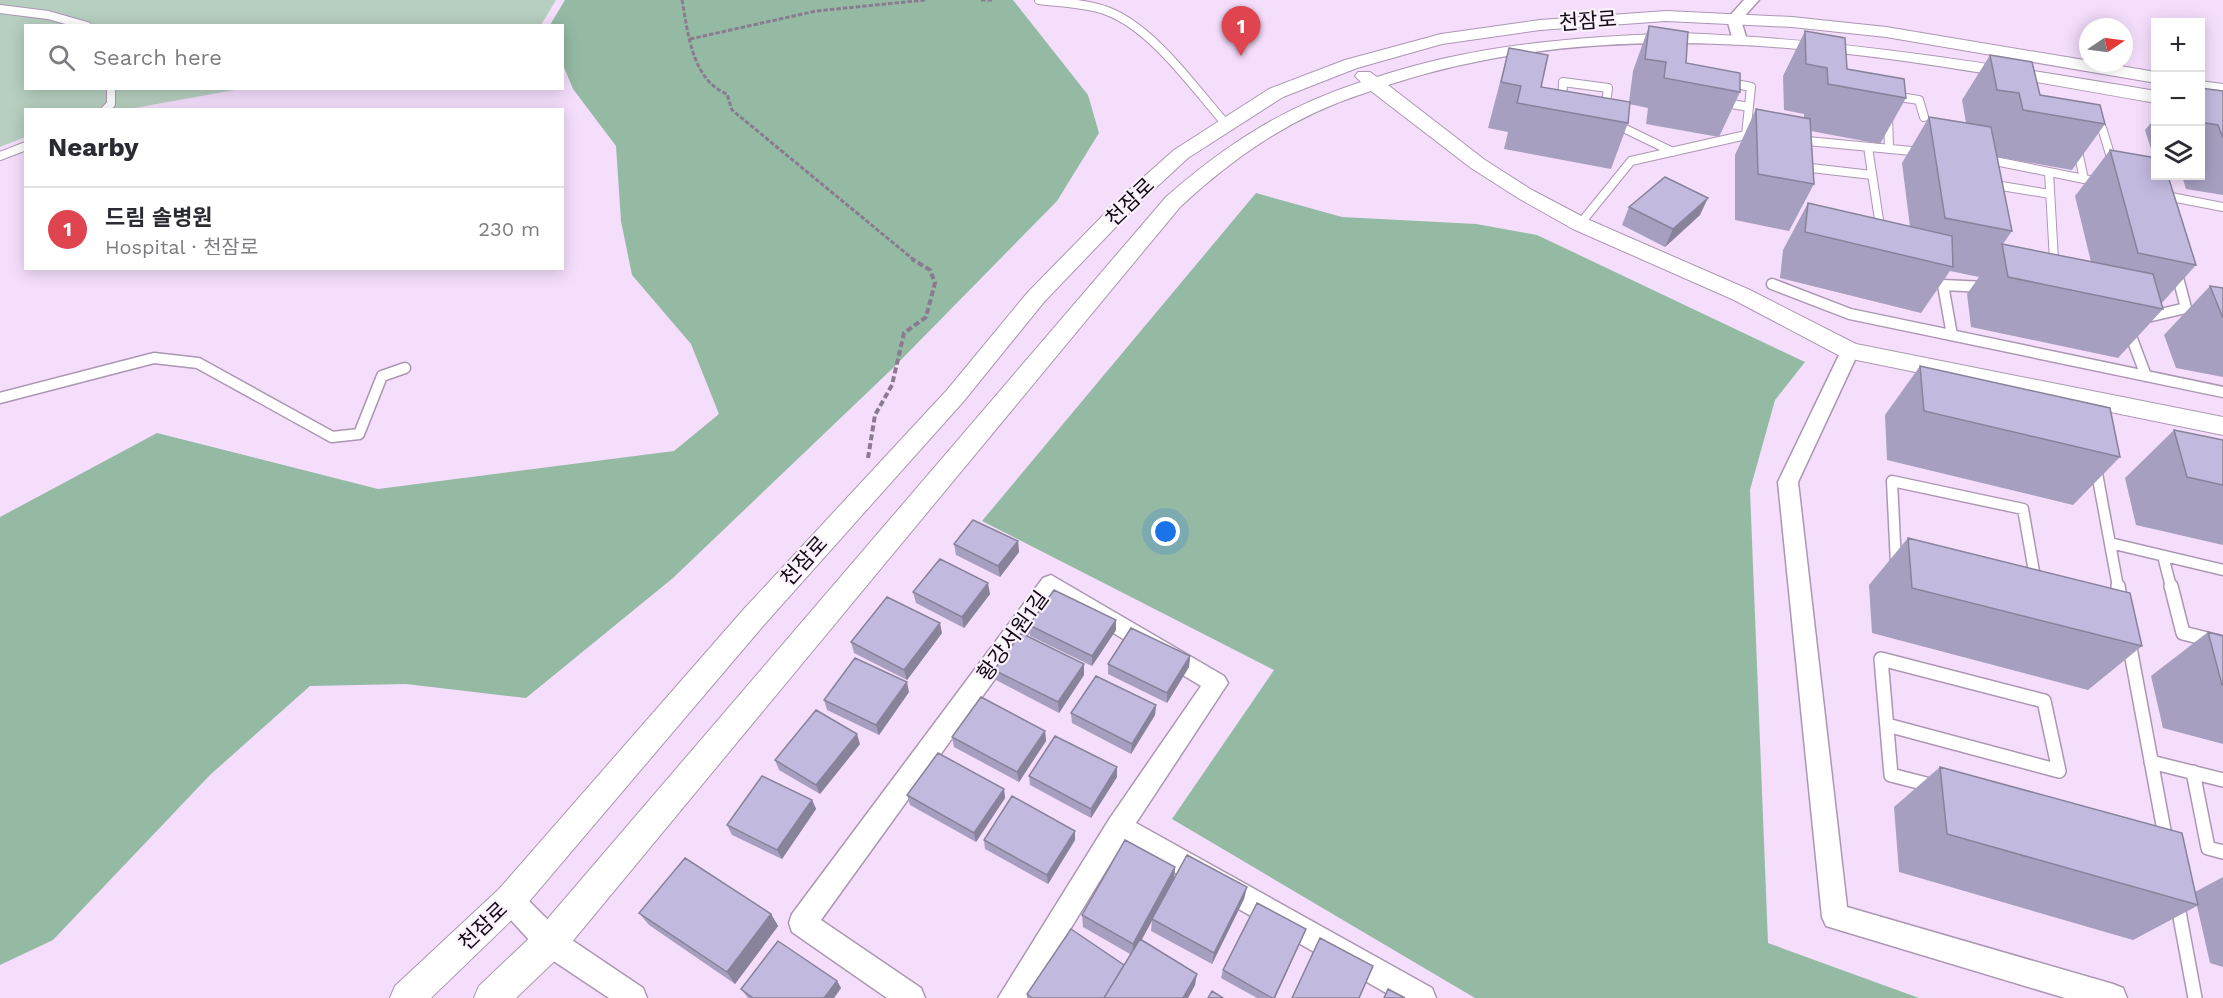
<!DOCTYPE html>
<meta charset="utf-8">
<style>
:root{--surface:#fff;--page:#f2f2f3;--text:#2b2b33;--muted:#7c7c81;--line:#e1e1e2;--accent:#1a73e8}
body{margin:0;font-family:"Work Sans","Noto Sans KR",sans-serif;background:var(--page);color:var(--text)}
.controls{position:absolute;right:18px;top:18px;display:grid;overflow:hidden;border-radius:0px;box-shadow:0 3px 15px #0003}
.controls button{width:54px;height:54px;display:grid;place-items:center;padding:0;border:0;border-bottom:2px solid var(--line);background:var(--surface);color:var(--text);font:30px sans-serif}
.compass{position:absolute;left:2079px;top:18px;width:54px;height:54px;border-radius:50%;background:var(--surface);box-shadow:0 3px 15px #0003;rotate:77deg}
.you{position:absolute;left:1166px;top:532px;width:21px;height:21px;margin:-15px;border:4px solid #fff;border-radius:50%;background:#1a73e8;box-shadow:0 0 0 9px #1a73e833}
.badge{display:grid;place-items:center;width:39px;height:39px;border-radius:50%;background:var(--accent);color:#fff;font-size:20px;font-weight:700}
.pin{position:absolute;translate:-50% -50px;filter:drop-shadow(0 2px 3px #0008)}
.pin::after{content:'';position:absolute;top:32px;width:21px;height:18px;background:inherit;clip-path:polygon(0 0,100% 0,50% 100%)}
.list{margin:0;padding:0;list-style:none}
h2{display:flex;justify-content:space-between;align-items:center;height:78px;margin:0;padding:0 24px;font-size:26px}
h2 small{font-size:20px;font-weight:400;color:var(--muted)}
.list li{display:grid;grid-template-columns:39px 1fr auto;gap:18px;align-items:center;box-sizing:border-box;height:84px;padding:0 24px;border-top:2px solid var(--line)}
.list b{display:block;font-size:22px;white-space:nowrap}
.list p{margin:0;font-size:20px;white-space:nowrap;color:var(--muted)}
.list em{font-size:20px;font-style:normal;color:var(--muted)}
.icon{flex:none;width:33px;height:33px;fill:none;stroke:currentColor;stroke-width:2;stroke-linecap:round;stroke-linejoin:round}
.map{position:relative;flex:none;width:2223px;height:998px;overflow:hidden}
.search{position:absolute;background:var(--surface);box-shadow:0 3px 15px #0003;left:24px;top:24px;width:540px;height:66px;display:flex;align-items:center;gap:15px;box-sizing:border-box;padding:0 21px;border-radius:0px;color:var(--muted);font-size:22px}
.panel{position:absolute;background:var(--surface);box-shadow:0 3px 15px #0003;left:24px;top:108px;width:540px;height:162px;border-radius:0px}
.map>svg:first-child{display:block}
</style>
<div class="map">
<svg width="2223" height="998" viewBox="0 0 2223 998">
<rect width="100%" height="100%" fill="#f4defc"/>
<path fill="#b6cfc0" d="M0,0H556L541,25L26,26V88L240,89L129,109L26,110L25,137L0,147Z"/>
<path fill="#94baa4" d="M565,0H1013L1088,95L1099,133L1057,201L893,368L673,578L526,698L406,684L310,686L210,775L53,940L0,965V517L157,433L378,489L674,451L719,414L691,344L632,275L621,221L616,146L573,89L563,65L562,26L550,25Z
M1256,193L1342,217L1476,224L1537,235L1805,362L1775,400L1750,490L1768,943L1919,998H1475L1172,819L1274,670L982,521Z"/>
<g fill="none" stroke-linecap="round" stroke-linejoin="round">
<g stroke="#ac97b3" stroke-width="10">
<path id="service-far2" d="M1039,0C1061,3 1086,3 1107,11C1153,28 1194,88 1226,124
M0,9L48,15L87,26
M1726,82L1751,87L1746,135
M1892,96L1919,100L1924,117
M1720,102L1749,107
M1562,104L1563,82L1608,88L1605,111
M105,110L111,104V88
M1888,114L1889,149
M1613,123L1673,152
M2089,126L2102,128L2113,164
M1797,140L1922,152
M1868,147L1881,233
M2077,147L2084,179
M0,156L26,146
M1985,159L2099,182
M1803,170L1802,167L1872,175
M2049,172L2054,260
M1989,184L2050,194
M2161,195L2223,207
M1580,224L1631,161L1746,135L1758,136"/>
</g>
<g stroke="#ac97b3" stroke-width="13">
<path id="service-far1" d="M2054,259V268
M1772,284L1850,314L2223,392
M2143,318L2186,308L2176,270
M2128,328L2146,376
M1952,335L1943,285L1986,287
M0,398L154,358L198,363L332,437L359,434L382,376L405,368
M2096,468L2118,587
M2110,543L2223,570
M2163,556L2171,587
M1900,565L1896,564L1892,481L2023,509L2036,583"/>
</g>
<g stroke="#ac97b3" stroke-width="16">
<path id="service" d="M2118,586L2121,603
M2171,586L2183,633L2223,643
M2129,642L2166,841
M1887,725L2059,771L2044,701L1881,659L1891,775L1934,786
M2151,762L2223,780
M2193,772L2208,848L2223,852
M2177,901L2195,998"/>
</g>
<g stroke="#ac97b3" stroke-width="3">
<path id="minor" d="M1744,0H1759L1741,20L1746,37L1739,41L1732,37L1727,19Z
M1850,344L1857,346L1859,351L1798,482L1847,907L2113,984L2123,988L2127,998H2065L1826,926L1822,917L1778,482L1841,351L1843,346Z
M1051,575L1224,676L1228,683L1136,823L1432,988L1436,998H1395L1123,843L1028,998H998L1110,818L1201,686L1054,597L821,920L921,988L925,998H887L792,932L789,923L792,914L1043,578Z
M510,887L519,891L560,932L643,988L647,998H609L540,952L501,909L497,900L501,891Z"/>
</g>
<g stroke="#ac97b3" stroke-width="2">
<path id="tertiary" d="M1666,11L1792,17L1886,27L2156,72V83L1886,37L1792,27L1666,21L1540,30L1442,44L1357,68L1283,97L1188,158L1134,208L1044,302L963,402L763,626L521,911L431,998H390L395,986L499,889L743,610L947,390L1028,292L1120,198L1174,150L1269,89L1345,60L1441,34L1540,20Z
M1680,33C1843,39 1995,64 2156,91V103C1905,59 1636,3 1388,85L1485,160L1532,190L1587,219L1750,290L1856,344L2223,417V435L1842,357L1734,300L1573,229L1518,198L1471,168L1371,91L1365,93C1293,116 1235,156 1180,207L562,954L516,998H474L479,986L538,930L1166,197C1226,144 1284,107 1361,82L1355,76L1358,72H1370L1377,77C1475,44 1577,37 1680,33Z
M2200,81L2223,84V96L2200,92Z"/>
</g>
<path stroke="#8a7b90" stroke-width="3" stroke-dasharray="4.5 2" stroke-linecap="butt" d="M682,0C688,33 692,80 727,94L732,110L914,260
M981,0H993
M690,39L816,11L925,0"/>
<path stroke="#8a7b90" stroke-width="4" stroke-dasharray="6 3" stroke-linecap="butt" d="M868,458L875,415L892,385L904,333L926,317L935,283L930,270L912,259"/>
<use href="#service-far2" stroke="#fff" stroke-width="8"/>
<use href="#service-far1" stroke="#fff" stroke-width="10"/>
<use href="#service" stroke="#fff" stroke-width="13"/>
<use href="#minor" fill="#fff" fill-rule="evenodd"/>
<use href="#tertiary" fill="#fff" fill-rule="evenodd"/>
</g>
<path fill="#a79fbf" d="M1649,26L1686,63L1740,92L1719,137L1646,124L1648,108L1629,104L1628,123L1611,169L1504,149L1508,132L1488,128L1509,48L1541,87L1629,102L1633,71Z
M1805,31L1847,69L1906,98L1880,144L1811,131L1814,184L1789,231L1735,220V155L1756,109L1804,118V114L1784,110L1783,76Z
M1990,55L2040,95L2105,124L2072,170L1997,157L2012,231L2003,244L2091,262L2075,196L2110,150L2154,158L2145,130L2156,117V176L2196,265L2161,304L2163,309L2118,358L1971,327L1967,294L1979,277L1950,271L1921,313L1780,278L1783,250L1808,203L1910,227L1902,163L1929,117L1966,123L1962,100Z
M2200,88L2223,91V195L2186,189L2182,176H2200Z
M1629,207L1700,215L1665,247L1622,225Z
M2210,286L2223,288V377L2176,368L2164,335Z
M1920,366L2120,457L2073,505L1887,460L1885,415Z
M2174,430L2223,440V545L2136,525L2125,478Z
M1908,538L2142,646L2088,690L1872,633L1869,585Z
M1018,541L1019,552L1000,577L956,555L954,544Z
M913,592L990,594L964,628L916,603Z
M1116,620V630L1092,666L1030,636L1029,625Z
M2208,632L2223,636V744L2163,728L2151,676Z
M942,633L907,680L854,653L851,642Z
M1190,656L1189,667L1167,703L1108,674V664Z
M1084,664V675L1059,713L996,680L994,670Z
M909,692L879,735L827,710L824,700Z
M1156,705L1155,715L1131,754L1072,723L1071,713Z
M1045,731L1046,741L1019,782L954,747L952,737Z
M860,744L820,794L779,770L775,760Z
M1117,767V777L1091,818L1030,785L1029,776Z
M1940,767L2195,892L2223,877V967L2210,963L2197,906L2133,940L1899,872L1894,807Z
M1004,789L1005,798L976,842L910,805L907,795Z
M812,800L816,809L782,859L732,835L727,825Z
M984,840H1075L1048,884L985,849Z
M1175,867L1174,878L1247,887L1244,899L1212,964L1151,931L1152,920L1141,939L1195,985L1188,998H1027V994L1124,965L1130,954L1083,927L1082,915Z
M639,913L771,914L778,926L735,984L649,925Z
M1303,937L1275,998H1257L1221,978L1223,970Z
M837,981L841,988L834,998H748L741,989Z"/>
<path fill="#88829b" d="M1708,198L1700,215L1665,247L1673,229Z
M1018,541L1019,552L1000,577L998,566Z
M988,583L990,594L964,628L962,617Z
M1116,620V630L1092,666V656Z
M940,623L942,633L907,680L904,670Z
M1190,656L1189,667L1167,703V693Z
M1084,664V675L1059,713L1058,702Z
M907,682L909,692L879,735L876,725Z
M1156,705L1155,715L1131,754L1132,744Z
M1045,731L1046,741L1019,782L1017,772Z
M857,734L860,744L820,794L816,785Z
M1117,767V777L1091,818V809Z
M1004,789L1005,798L976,842L974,833Z
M812,800L816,809L782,859L777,850Z
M1075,831V840L1048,884L1047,875Z
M1175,867L1174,880L1133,956V944Z
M1247,887L1244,899L1212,964L1214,953Z
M771,914L778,926L735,984L727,972Z
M1306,929L1275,998H1274Z
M1197,974L1195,985L1188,998H1183Z
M837,981L841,988L834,998H824Z"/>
<path fill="#c2b9de" stroke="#88829b" stroke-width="1.5" d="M1649,26L1688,32L1686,63L1740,73V92L1664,78L1666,62L1645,59Z
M1805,31L1845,38L1847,69L1904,79L1906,98L1828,84L1827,68L1806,64Z
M1509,48L1548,55L1541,87L1630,102L1628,123L1517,103L1521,86L1501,82Z
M1990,55L2032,62L2040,95L2100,105L2105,124L2023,110L2019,93L1997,90Z
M2200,88L2223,91V138L2218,125L2200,122Z
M1756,109L1810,119L1814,184L1758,174Z
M1929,117L1991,127L2012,231L1945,218Z
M2110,150L2156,158V176H2168L2196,265L2138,253Z
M1665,177L1708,198L1673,229L1629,207Z
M1808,203L1952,236L1953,267L1805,232Z
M2002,244L2153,274L2163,309L2008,277Z
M2210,286L2223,288V318Z
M1920,366L2110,408L2120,457L1924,411Z
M2174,430L2223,440V485L2187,477Z
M973,520L1018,541L998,566L954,544Z
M1908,538L2130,593L2142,646L1912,588Z
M940,559L988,583L962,617L913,592Z
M1054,590L1116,620L1092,656L1029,625Z
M887,597L940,623L904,670L851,642Z
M1131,628L1190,656L1167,693L1108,664Z
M2208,632L2223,636V685H2222Z
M1021,633L1084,664L1058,702L994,670Z
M855,658L907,682L876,725L824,700Z
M1096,676L1156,705L1132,744L1071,713Z
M981,697L1045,731L1017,772L952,737Z
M816,710L857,734L816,785L775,760Z
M1055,736L1117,767L1091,809L1029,776Z
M938,753L1004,789L974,833L907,795Z
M1940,767L2182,833L2198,905L1947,834Z
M762,776L812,800L777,850L727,825Z
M1012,796L1075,831L1047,875L984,840Z
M1125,840L1175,867L1133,944L1082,915Z
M1187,855L1247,887L1214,953L1152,919Z
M685,858L771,914L727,972L639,913Z
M1257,903L1306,929L1274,998H1272L1223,970Z
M1071,929L1124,965L1104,998H1032L1027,994Z
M1320,938L1373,966L1359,998H1292Z
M1140,939L1197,974L1183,998H1104Z
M778,941L837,981L824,998H753L741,989Z
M1388,989L1405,998H1384Z
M1212,991L1223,998H1208Z"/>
<g text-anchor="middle" stroke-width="4.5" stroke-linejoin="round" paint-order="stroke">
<g font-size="21" fill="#100913" stroke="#faf1fd">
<text transform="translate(1588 21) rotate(-4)" y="7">천잠로</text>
<text transform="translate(1130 202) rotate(-44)" y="7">천잠로</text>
<text transform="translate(804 561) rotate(-48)" y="7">천잠로</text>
<text transform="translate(1013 636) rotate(-54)" y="7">황강서원1길</text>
<text transform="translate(483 926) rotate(-44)" y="7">천잠로</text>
</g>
</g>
</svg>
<div class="controls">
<button>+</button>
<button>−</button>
<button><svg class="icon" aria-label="layers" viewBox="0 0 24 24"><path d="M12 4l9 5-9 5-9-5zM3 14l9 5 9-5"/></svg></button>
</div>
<svg class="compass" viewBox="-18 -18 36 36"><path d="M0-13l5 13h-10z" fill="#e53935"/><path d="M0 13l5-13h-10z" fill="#7c7c81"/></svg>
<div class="you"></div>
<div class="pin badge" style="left:1241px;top:56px;background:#e0444e">1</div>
<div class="search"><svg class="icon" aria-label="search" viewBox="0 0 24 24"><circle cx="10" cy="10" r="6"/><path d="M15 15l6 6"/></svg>Search here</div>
<section class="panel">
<h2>Nearby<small></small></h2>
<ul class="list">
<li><span class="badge" style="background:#e0444e">1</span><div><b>드림 솔병원</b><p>Hospital · 천잠로</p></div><em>230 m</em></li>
</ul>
</section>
</div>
